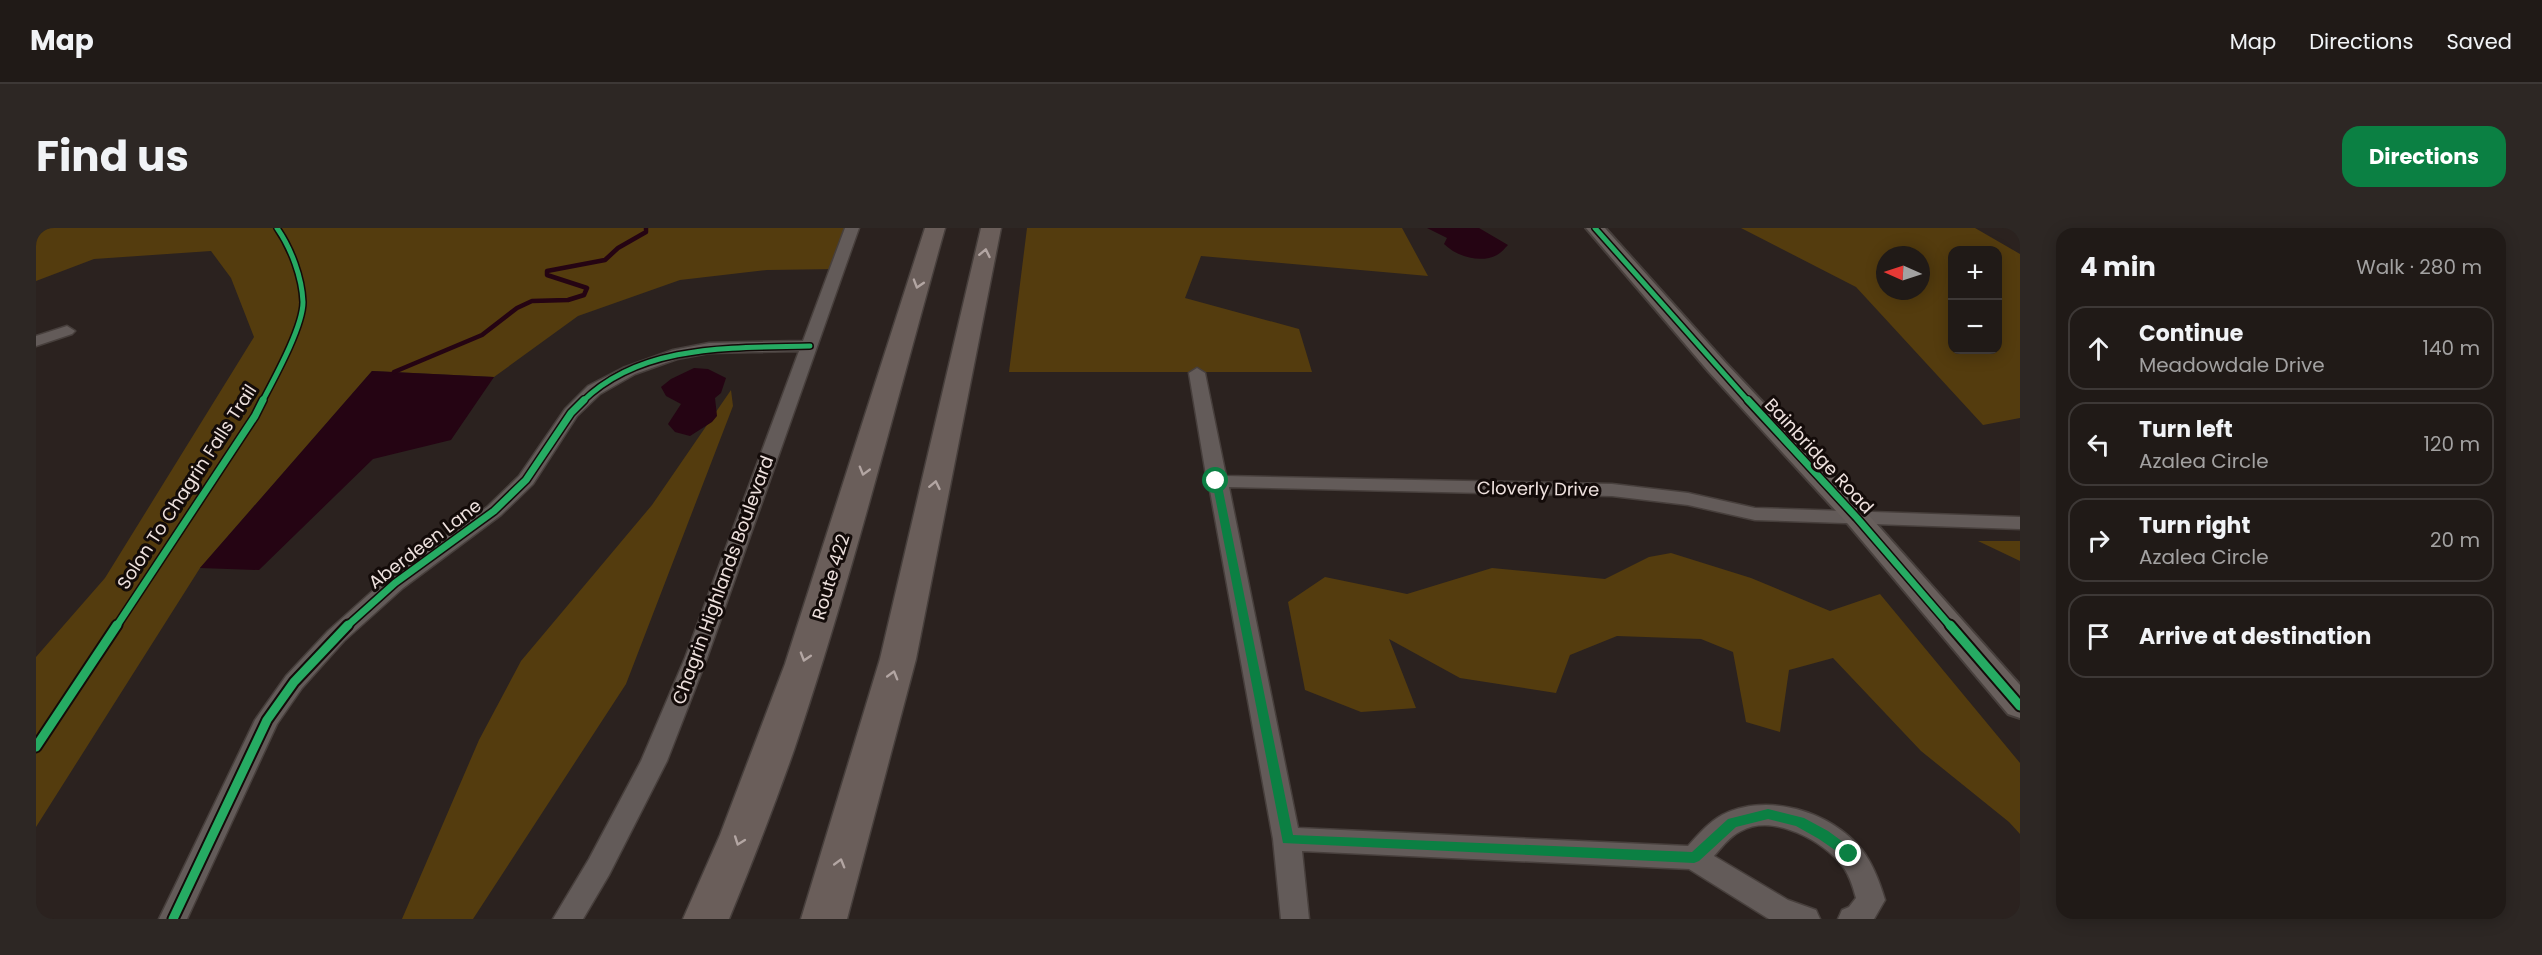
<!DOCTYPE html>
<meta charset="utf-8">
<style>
:root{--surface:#201a17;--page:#2d2724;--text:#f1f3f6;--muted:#a2a1a1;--line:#3d3836;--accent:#0b8043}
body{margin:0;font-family:Poppins,sans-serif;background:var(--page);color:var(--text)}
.controls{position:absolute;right:18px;top:18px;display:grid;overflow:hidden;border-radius:12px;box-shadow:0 3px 15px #0003}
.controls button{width:54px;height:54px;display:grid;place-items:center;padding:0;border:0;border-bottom:2px solid var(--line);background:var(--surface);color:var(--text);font:30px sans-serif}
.compass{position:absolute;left:1840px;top:18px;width:54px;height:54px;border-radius:50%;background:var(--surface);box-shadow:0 3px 15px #0003;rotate:273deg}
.stop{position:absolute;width:18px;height:18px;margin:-14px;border:4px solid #0b8043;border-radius:50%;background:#fff}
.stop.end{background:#0b8043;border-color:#fff;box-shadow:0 2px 6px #0008}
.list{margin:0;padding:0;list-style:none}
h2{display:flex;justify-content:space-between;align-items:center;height:78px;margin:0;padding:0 24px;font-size:26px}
h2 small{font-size:20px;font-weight:400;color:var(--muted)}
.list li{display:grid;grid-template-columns:39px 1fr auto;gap:18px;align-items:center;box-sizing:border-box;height:84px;margin:0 12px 12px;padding:0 12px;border:2px solid var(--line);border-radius:18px}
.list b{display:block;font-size:22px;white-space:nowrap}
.list p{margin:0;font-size:20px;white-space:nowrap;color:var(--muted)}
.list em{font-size:20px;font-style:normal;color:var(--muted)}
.icon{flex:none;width:33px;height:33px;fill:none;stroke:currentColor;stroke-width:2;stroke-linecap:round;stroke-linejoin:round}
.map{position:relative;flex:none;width:1984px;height:691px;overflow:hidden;border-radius:18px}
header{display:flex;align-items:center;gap:36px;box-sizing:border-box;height:84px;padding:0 30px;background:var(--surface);border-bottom:2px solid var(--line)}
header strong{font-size:28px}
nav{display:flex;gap:33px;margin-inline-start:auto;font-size:21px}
.intro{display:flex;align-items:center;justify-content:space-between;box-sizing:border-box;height:144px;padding:0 36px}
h1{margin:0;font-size:42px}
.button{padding:15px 27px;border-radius:18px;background:var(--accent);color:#fff;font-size:21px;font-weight:700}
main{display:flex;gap:36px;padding:0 36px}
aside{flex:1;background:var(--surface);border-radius:18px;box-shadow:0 3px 15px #0003}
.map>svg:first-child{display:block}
</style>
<header>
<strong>Map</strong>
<nav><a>Map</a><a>Directions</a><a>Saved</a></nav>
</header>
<div class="intro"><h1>Find us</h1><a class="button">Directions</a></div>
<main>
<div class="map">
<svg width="1984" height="691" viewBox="0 0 1984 691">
<rect width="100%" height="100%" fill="#2b221f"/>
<path fill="#543c0e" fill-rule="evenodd" d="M0,0H816L802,41L731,42L644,52L542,88L458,149L336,143L164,340L0,599V429L69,350L218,109L195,50L175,23L58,31L0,53Z
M991,0H1366L1392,48L1165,28L1149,70L1263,101L1276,144H973Z
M1705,0H1939L1984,26V190L1947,197L1820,59ZM1916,22H1962V122H1916ZM1849,27H1885V63H1849Z
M695,162L697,178L590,456L437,691H366L443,512L485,433L616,277Z
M1942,313H1984V333Z
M1635,325L1715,350L1794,383L1844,366L1984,535V606L1973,594L1885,523L1797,430L1753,442L1744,504L1710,494L1697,424L1665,411L1581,408L1534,427L1520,465L1424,450L1353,411L1380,480L1325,484L1269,462L1252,374L1289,349L1371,366L1456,340L1569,351L1613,329Z"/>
<path fill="#250413" d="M1391,0H1443L1472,17C1469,20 1465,25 1461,27C1444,36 1420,28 1408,16L1411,10Z
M658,140L672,141L690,150L685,165L679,170L681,188L676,194L654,208L639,204L632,196L645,176L630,168L625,159L635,151Z
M336,143L458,149L415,212L337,231L223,342L164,340Z"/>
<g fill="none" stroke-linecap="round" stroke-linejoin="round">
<path stroke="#250413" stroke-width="4.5" d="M358,144L446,107L481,80L496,73L532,72L548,67L551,60L511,47V43L569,32L582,20L610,4V0"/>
<g stroke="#473f3c" stroke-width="3">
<path id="street" d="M809,0H823L671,430L631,533L573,647L547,691H517L553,631L605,533L649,430L763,123L673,125L641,131L599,146L564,166L541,188L497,256L465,287L367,360L308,413L266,460L241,496L151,691H123L219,492L250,448L292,403L351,350L451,279L483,248L529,181L552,158L587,140L637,122L673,115L767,113Z
M31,98L39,103L36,106L0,118V108Z
M1161,140L1169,145L1190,248L1576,256L1652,265L1719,280L1984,289V301L1719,292L1652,277L1576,268L1193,259L1262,600L1652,618C1662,607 1673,594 1686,587C1731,564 1795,583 1826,622C1837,636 1844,655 1849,672L1838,691H1802L1806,682L1813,679L1820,670C1817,659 1814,649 1808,640C1789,613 1737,585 1705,603C1694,608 1686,619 1678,628L1752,672L1780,682L1784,691H1733L1653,641L1266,623L1273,691H1245L1237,611L1173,257L1171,253L1153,145Z"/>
</g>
<g stroke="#473f3c" stroke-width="4">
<path id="secondary" d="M1550,0H1569L1689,134L1830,284L1984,457V490L1972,486L1812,296L1673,144Z"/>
</g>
<g stroke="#473f3c" stroke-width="3">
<path id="highway" d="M889,0H909C860,174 816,350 758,522C738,579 716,635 693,691H647L684,607L749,436Z
M945,0H965L880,431L811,691H765L844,431Z"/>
</g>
<use href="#street" fill="#635b59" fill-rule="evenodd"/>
<use href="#secondary" fill="#685f5c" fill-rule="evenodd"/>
<use href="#highway" fill="#6a5e5a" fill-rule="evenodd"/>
<g stroke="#130b09" stroke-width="8">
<path id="cycleway-far2" d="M1559,0L1713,174
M226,174C238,151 267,99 267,74C266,49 255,20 241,0
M546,174C605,115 698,120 774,118"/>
</g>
<g stroke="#130b09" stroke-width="10">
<path id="cycleway-far1" d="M1712,172L1821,290L1915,399
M80,399L219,188L227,172
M310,399L359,355L458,283L490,252L535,185L548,172"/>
</g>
<g stroke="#130b09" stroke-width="13">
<path id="cycleway" d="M1914,397L1984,478
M0,519L81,397
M137,691L231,492L258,454L312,397"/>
</g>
<use href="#cycleway-far2" stroke="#26ab63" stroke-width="5"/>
<use href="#cycleway-far1" stroke="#26ab63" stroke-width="7"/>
<use href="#cycleway" stroke="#26ab63" stroke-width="9"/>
</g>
<defs><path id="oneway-chevron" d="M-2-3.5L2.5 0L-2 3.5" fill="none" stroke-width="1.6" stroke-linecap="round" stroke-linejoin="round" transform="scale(1.5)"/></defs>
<g stroke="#b3a6a3">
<use href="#oneway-chevron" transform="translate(949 25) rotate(-78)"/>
<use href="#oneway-chevron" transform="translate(882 56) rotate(107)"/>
<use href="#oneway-chevron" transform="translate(828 243) rotate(106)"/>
<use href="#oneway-chevron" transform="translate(899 257) rotate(-78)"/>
<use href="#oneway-chevron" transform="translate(769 429) rotate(107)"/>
<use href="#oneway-chevron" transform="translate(857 447) rotate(-74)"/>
<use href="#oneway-chevron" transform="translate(703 613) rotate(110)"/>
<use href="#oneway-chevron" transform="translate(804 635) rotate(-74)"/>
</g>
<path fill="#0b8043" d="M1180,250L1185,253L1257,607L1656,624L1692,591L1732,581L1768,590L1792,603L1818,622L1819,626L1818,629H1809L1783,611L1760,598L1732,591L1700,599L1663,633L1658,635L1247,615L1176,253Z"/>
<g text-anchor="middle" stroke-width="6" stroke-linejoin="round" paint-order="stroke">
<g font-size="18" fill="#eee1de" stroke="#130b09">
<text transform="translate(1783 228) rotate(47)" y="6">Bainbridge Road</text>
<text transform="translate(151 259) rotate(-57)" y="6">Solon To Chagrin Falls Trail</text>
<text transform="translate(1502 261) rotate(1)" y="6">Cloverly Drive</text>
<text transform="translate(389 316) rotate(-37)" y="6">Aberdeen Lane</text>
<text transform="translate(795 349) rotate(-73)" y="6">Route 422</text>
<text transform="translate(687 352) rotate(-70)" y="6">Chagrin Highlands Boulevard</text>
</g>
</g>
</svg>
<div class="controls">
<button>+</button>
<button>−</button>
</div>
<svg class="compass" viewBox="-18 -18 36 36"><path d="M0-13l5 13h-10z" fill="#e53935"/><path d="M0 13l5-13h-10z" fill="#a2a1a1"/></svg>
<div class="stop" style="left:1180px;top:253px"></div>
<div class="stop end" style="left:1813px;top:626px"></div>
</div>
<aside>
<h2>4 min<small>Walk · 280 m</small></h2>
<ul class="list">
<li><svg class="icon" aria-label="ahead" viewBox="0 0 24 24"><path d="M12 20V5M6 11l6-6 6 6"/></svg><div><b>Continue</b><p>Meadowdale Drive</p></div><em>140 m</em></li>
<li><svg class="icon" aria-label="left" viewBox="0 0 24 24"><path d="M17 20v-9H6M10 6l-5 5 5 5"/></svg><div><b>Turn left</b><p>Azalea Circle</p></div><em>120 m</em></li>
<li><svg class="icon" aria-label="right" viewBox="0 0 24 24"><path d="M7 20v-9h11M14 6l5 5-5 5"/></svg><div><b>Turn right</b><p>Azalea Circle</p></div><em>20 m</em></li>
<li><svg class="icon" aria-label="arrive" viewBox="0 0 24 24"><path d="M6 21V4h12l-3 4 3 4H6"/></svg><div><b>Arrive at destination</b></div></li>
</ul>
</aside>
</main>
